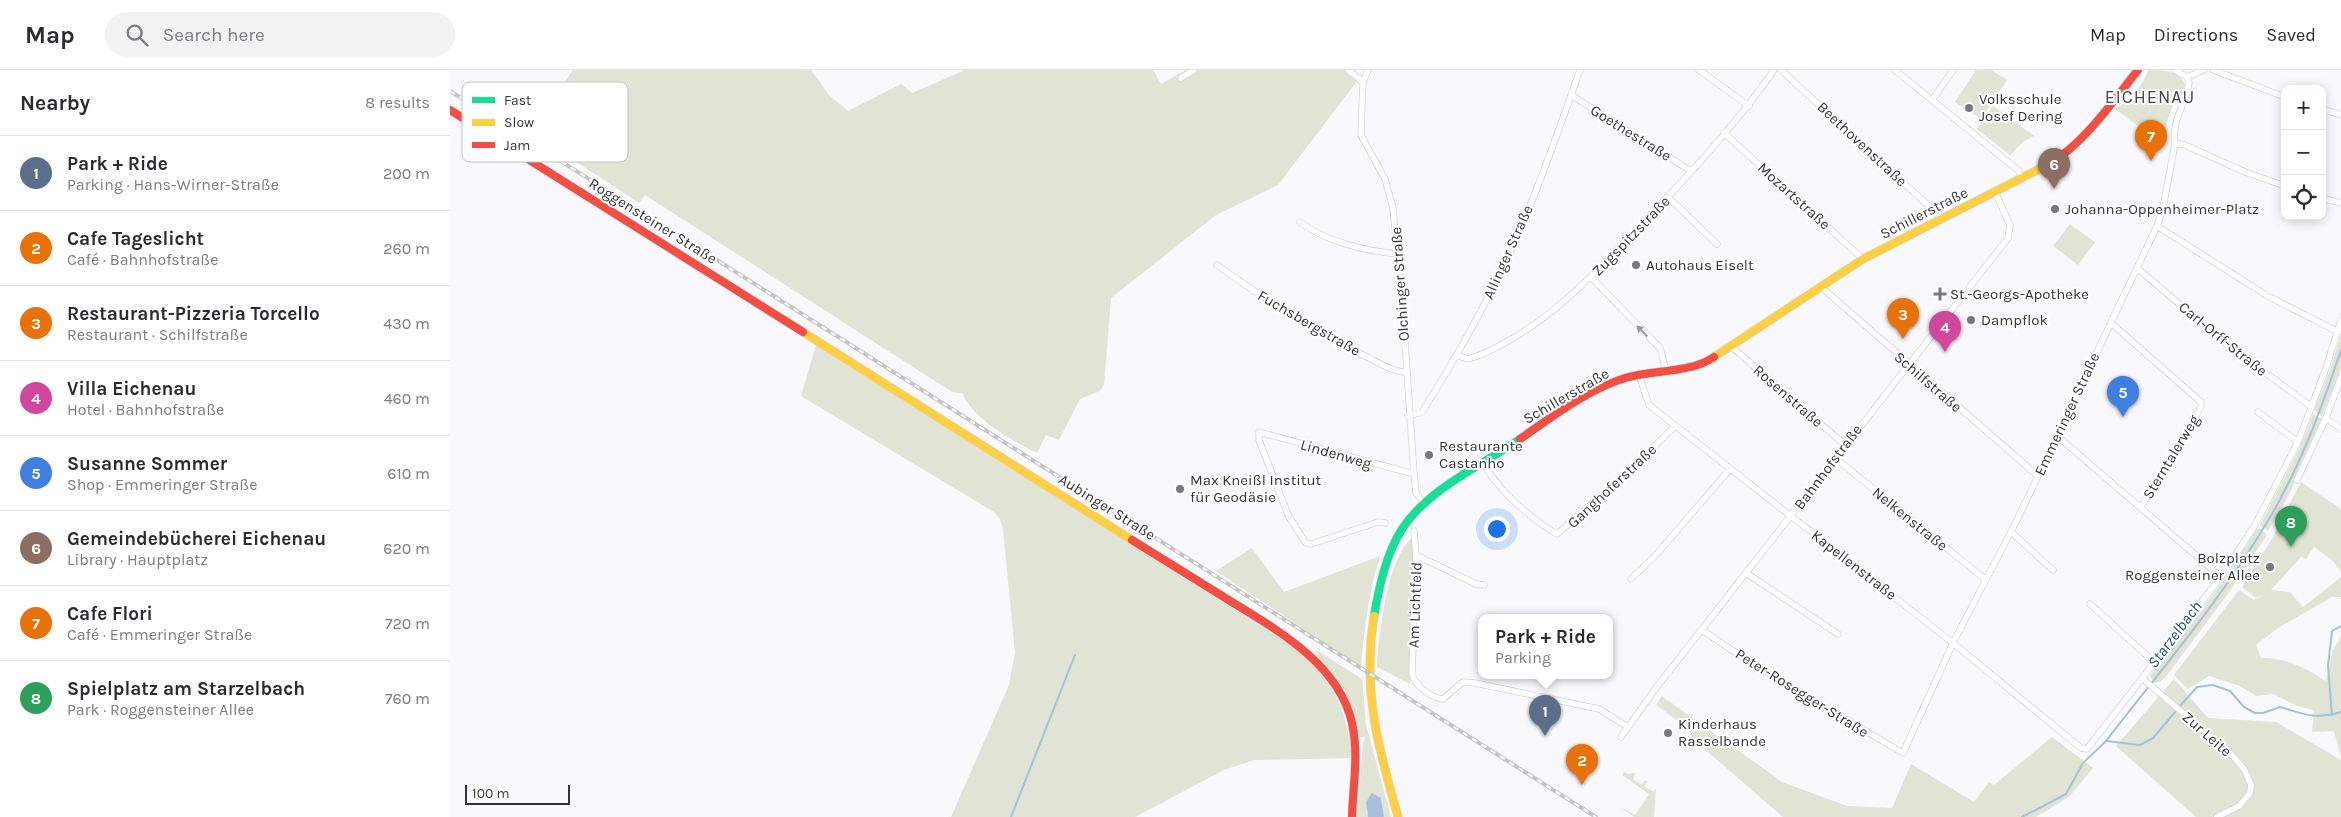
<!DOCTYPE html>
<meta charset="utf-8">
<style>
:root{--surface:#fff;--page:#f2f2f3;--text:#2b2b33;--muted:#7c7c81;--line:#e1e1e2;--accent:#7c3aed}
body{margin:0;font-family:Karla,sans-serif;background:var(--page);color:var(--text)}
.controls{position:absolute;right:15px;top:15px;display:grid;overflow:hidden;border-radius:10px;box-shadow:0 2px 12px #0003}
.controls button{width:45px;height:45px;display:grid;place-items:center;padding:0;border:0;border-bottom:1px solid var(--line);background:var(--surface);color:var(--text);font:25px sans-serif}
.scale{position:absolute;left:15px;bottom:12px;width:105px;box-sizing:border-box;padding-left:5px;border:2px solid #343339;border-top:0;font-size:14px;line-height:18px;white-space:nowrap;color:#343339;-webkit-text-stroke:4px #fff;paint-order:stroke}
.you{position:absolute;left:1046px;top:458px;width:18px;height:18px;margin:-12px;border:4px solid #fff;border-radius:50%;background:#1a73e8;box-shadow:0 0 0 8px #1a73e833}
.badge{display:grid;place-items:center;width:32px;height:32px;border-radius:50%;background:var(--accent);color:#fff;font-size:16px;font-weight:700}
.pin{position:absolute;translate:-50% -41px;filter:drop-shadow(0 1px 2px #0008)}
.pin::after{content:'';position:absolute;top:26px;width:18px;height:15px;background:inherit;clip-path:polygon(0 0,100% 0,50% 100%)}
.popup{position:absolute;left:1028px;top:544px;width:135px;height:65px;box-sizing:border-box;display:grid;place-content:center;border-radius:10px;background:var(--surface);filter:drop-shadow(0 1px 4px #0005);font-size:16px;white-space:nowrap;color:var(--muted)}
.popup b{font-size:19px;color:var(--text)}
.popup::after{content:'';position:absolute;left:50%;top:100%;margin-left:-10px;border:10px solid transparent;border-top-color:var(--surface)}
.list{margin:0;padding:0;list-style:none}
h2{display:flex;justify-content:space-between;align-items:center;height:65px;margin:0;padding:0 20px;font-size:21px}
h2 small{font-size:16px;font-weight:400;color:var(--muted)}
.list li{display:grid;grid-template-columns:32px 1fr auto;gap:15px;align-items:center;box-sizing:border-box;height:75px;padding:0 20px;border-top:1px solid var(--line)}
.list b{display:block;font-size:19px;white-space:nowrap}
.list p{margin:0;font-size:16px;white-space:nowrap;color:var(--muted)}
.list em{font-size:16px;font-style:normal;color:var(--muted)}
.icon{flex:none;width:28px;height:28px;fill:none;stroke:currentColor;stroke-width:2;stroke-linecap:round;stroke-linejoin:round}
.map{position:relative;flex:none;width:1891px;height:747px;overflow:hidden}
header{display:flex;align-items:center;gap:30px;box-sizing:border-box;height:70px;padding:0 25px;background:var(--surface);border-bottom:1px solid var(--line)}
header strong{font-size:24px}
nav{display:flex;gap:28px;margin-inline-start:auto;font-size:18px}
.search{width:350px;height:45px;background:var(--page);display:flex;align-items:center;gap:12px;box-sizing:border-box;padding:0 18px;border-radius:28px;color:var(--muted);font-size:19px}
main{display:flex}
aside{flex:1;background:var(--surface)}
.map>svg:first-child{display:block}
</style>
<header>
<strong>Map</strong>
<div class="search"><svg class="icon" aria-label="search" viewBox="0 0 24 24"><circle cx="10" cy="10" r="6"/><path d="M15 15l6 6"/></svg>Search here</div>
<nav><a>Map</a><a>Directions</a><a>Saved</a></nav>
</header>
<main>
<aside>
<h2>Nearby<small>8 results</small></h2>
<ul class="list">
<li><span class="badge" style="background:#5c6f8a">1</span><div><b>Park + Ride</b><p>Parking · Hans-Wirner-Straße</p></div><em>200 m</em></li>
<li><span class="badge" style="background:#e8710a">2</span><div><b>Cafe Tageslicht</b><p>Café · Bahnhofstraße</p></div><em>260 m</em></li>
<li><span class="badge" style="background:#e8710a">3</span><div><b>Restaurant-Pizzeria Torcello</b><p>Restaurant · Schilfstraße</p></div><em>430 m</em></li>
<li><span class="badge" style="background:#d1479c">4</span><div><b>Villa Eichenau</b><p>Hotel · Bahnhofstraße</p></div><em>460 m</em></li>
<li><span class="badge" style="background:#3f7fe0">5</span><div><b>Susanne Sommer</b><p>Shop · Emmeringer Straße</p></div><em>610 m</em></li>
<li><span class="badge" style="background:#8d6e63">6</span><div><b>Gemeindebücherei Eichenau</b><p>Library · Hauptplatz</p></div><em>620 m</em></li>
<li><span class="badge" style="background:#e8710a">7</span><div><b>Cafe Flori</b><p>Café · Emmeringer Straße</p></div><em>720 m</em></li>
<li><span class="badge" style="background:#2e9e5b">8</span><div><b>Spielplatz am Starzelbach</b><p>Park · Roggensteiner Allee</p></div><em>760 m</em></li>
</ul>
</aside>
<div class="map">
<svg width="1891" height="747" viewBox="0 0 1891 747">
<rect width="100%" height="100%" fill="#f9f8fd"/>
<path fill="#e1e3d5" d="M123,0H361L380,26L398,41L451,14L462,23L515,0H703L711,14L736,0H903L910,7L828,115L766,145L661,228L654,315L650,321L630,329L609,370L596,365L587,383C559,368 526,352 512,323L502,322L195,125L189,133L72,56L92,31L100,33Z
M1526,0H1541L1557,10L1531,49L1505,32Z
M1698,0C1712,0 1729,0 1735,14L1732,25L1728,23L1719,45L1714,64L1704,68L1665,39C1678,33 1695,14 1698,0Z
M1543,36L1584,66L1574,71L1560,85L1527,59Z
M1620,154L1645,172L1628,195L1603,176Z
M1891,265V299L1872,346L1864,340L1880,300Z
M366,275L839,574C881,606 897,636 902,688L804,690L774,700L685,747H501L559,615L565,583L553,459L550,449L544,442L351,326Z
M1863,344L1872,349L1839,425L1818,461L1810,455L1849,379Z
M1851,412L1891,439V502L1883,491L1864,477L1856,489L1851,487L1821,520L1840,522L1853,537L1891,507V527H1882L1828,558L1806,575L1811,588C1834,587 1856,598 1876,611L1883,580L1891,567V688L1884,661L1862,662L1864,640L1847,636L1823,624L1806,626L1790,616L1759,606L1738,619L1724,605L1789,520L1804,530L1814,525L1806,528L1792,517L1823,467L1838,437L1865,454L1839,435Z
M1810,458L1817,465L1777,525L1718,604L1711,611L1704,613L1700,606L1774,510L1807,459Z
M962,468L964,471L960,614L927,597C929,565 937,488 962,468Z
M802,478L834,522L930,486C919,522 914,559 911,597L766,501Z
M866,580L912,609L916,655L941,747H934L931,728L916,741L918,747H907L913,674L915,667H910L894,619L870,590Z
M1724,609L1758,648L1826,652L1891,690V747H1746L1666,676Z
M1212,626L1332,712L1397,736L1442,738L1461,694L1524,732L1539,712L1544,715L1602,667L1643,698L1619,727L1586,747H1333L1243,669L1236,657L1206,635Z
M1174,702L1178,704L1185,703L1183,709L1192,715L1195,710L1197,712L1194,716L1203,722L1206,718L1204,747H1184L1171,737L1185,745L1199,724L1172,705Z"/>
<path fill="#a8bfda" d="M922,723L931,728L934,747H918L916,732Z"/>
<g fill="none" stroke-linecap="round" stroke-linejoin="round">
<path stroke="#a8bfda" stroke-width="2" d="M1729,637L1747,617L1763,615L1780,621L1794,637L1805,643H1813L1830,637C1855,644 1864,650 1891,642
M1882,645L1878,596L1882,561L1891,556
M1656,671L1690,675L1703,668L1726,641
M561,747L625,585
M1572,747L1616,724L1633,693L1656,671C1711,600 1770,531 1816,454C1849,400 1871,340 1891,280"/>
<g stroke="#d5d4d9" stroke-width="7">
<path id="street" d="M898,0L913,12
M918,0L913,12L911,65L935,109L943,138L953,244L964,404L966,423L974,434
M1249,0L1299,36
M1331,0L1493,149
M1445,0L1569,101L1572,109
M1763,0L1835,27
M1737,7L1754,0
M731,8L744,0
M1121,25L1241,101
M1482,30L1503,0
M1872,39L1891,45
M1274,63L1413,189
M1725,73L1735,75L1795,102L1835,116
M1218,127L1267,174
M1872,128L1891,133
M850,152C876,172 916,181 948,184
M1707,156L1816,225L1888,262
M767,195C814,229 861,259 913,285C926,291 942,302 956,302
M1687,198L1780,277L1862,337
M1141,207L1210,278L1216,301
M1370,216L1588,406
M1661,253L1751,332V337L1691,437
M1282,277L1395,375
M1007,285L1017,289C1028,287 1039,281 1049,276C1105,247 1147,201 1190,156C1237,107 1285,56 1324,0
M1189,305L1199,335L1503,573L1631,678L1637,679L1771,507L1805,455L1848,372L1875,301L1891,250
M1808,342L1848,372
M958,346L972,342C1008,285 1041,226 1068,164C1092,111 1110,55 1130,0
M1876,348L1891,359
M1606,365L1771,507
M1385,388L1535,509
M1033,394C1051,422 1079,448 1107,464L1183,398L1225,356
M1847,410L1876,348L1891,307
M935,453L928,452L861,474L856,473L839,447L809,370V362L964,404
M964,461L966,485L962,603C964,615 981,628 993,629L1013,612L1025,613L1149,639L1178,657
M1561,462L1603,500
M966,485L1026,514L1034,515
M1296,503L1388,564
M1181,509L1205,486L1280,399
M1640,534L1705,593
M1252,560L1301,593L1453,683L1503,573L1567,450L1707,156L1713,138L1725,73C1721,52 1736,33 1739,13L1737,7L1725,0
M1693,609L1780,683L1794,699L1801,715L1800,723L1789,736L1767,747
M1171,667L1206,618L1558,168L1560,155L1545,122"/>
</g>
<g stroke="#d5d4d9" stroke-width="9">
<path id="fast" d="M924,546C929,517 936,484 952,459C979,418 1031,396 1070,369"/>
</g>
<g stroke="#d5d4d9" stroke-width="9">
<path id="slow" d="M353,262L682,470
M1264,287L1413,189L1595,96
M924,546C912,623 928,674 948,747"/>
</g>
<g stroke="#d5d4d9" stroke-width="9">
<path id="jam" d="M0,40L353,262
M1595,96C1631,78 1663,31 1688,0
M1070,369C1103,346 1137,320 1175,308C1204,299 1239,304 1264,287
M682,470C711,488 740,506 769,524C818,555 888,590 902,653C909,685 903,715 902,747"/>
</g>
<use href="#street" stroke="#fefeff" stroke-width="5.5"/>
<use href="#fast" stroke="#16e098" stroke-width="8"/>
<use href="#slow" stroke="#ffcf43" stroke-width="8"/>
<use href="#jam" stroke="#f24e42" stroke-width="8"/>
<g stroke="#c4c4c5" stroke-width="4">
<path id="rail" d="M0,21L1146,747"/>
</g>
<use href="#rail" stroke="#fff" stroke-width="2" stroke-dasharray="5.5" stroke-linecap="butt"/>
</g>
<defs><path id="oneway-solid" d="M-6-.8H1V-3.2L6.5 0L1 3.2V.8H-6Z" transform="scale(1.25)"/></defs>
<use fill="#99989c" href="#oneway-solid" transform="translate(1192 261) rotate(-134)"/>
<g fill="#79787e" stroke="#fff" stroke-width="2">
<circle cx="1519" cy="38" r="5"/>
<circle cx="1605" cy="139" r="5"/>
<circle cx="1186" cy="195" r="5"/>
<path d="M1487.5 216.5h5v5h5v5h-5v5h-5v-5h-5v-5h5z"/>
<circle cx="1521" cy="250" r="5"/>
<circle cx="979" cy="385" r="5"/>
<circle cx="730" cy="419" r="5"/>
<circle cx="1820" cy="497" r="5"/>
<circle cx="1218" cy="663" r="5"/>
</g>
<g text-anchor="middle" stroke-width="4" stroke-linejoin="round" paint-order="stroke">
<g font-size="15" fill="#343339" stroke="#fff" text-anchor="start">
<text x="1529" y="34">Volksschule<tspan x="1529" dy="17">Josef Dering</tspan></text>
<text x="1615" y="144">Johanna-Oppenheimer-Platz</text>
<text x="1196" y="200">Autohaus Eiselt</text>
<text x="1500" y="229">St.-Georgs-Apotheke</text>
<text x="1531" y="255">Dampflok</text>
<text x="989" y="381">Restaurante<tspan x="989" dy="17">Castanho</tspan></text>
<text x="740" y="415">Max Kneißl Institut<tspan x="740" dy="17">für Geodäsie</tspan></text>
<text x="1810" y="493" text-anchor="end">Bolzplatz<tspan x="1810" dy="17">Roggensteiner Allee</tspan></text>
<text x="1228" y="659">Kinderhaus<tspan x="1228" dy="17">Rasselbande</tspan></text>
</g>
<g font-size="15" fill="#343339" stroke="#fff">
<text transform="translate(1181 63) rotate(32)" y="5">Goethestraße</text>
<text transform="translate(1412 74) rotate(43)" y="5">Beethovenstraße</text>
<text transform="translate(1344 126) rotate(42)" y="5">Mozartstraße</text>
<text transform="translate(1474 143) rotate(-27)" y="5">Schillerstraße</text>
<text transform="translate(203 151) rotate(32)" y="5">Roggensteiner Straße</text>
<text transform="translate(1181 166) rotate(-46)" y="5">Zugspitzstraße</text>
<text transform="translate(1058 182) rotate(-66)" y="5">Allinger Straße</text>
<text transform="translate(950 214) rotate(-94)" y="5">Olchinger Straße</text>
<text transform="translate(859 253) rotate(30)" y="5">Fuchsbergstraße</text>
<text transform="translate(1773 269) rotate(39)" y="5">Carl-Orff-Straße</text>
<text transform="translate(1478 312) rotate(41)" y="5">Schilfstraße</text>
<text transform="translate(1116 326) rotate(-30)" y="5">Schillerstraße</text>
<text transform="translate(1338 326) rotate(41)" y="5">Rosenstraße</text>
<text transform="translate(1617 344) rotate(-65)" y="5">Emmeringer Straße</text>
<text transform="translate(886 384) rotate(16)" y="5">Lindenweg</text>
<text transform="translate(1721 387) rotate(-59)" y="5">Sterntalerweg</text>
<text transform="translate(1378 397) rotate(-53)" y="5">Bahnhofstraße</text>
<text transform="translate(1162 416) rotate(-43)" y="5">Ganghoferstraße</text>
<text transform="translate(657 437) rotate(32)" y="5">Aubinger Straße</text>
<text transform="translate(1460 449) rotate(39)" y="5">Nelkenstraße</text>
<text transform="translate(1404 495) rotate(38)" y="5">Kapellenstraße</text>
<text transform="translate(965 535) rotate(-88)" y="5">Am Lichtfeld</text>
<text transform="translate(1352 623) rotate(32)" y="5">Peter-Rosegger-Straße</text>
<text transform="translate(1757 664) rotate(41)" y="5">Zur Leite</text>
</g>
<g font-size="16" font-style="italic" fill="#1b4c7b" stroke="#fff">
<text transform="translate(1724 564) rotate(-53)" y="6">Starzelbach</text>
</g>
<g font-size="18" letter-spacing="1" fill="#464351" stroke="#fff">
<text x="1700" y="33">EICHENAU</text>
</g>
</g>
<rect x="12" y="12" width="166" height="80" rx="8" fill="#fff" stroke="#c2c2c4" stroke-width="1"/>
<rect x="22" y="27" width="23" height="6" fill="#16e098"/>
<rect x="22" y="49" width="23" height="7" fill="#ffcf43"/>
<rect x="22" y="72" width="23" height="6" fill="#f24e42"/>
<g font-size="14" fill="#343339">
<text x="54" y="35">Fast</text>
<text x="54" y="57">Slow</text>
<text x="54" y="80">Jam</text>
</g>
</svg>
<div class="controls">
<button>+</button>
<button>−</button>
<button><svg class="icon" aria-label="locate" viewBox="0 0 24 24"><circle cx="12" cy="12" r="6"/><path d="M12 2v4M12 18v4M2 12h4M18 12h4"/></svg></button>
</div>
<div class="scale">100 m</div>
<div class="you"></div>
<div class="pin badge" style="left:1095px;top:666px;background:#5c6f8a">1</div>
<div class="popup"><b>Park + Ride</b>Parking</div>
<div class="pin badge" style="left:1132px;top:715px;background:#e8710a">2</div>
<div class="pin badge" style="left:1453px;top:269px;background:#e8710a">3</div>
<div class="pin badge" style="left:1495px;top:282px;background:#d1479c">4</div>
<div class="pin badge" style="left:1673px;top:347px;background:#3f7fe0">5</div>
<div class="pin badge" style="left:1604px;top:119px;background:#8d6e63">6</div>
<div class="pin badge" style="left:1701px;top:91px;background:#e8710a">7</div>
<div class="pin badge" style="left:1841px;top:477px;background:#2e9e5b">8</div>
</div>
</main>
